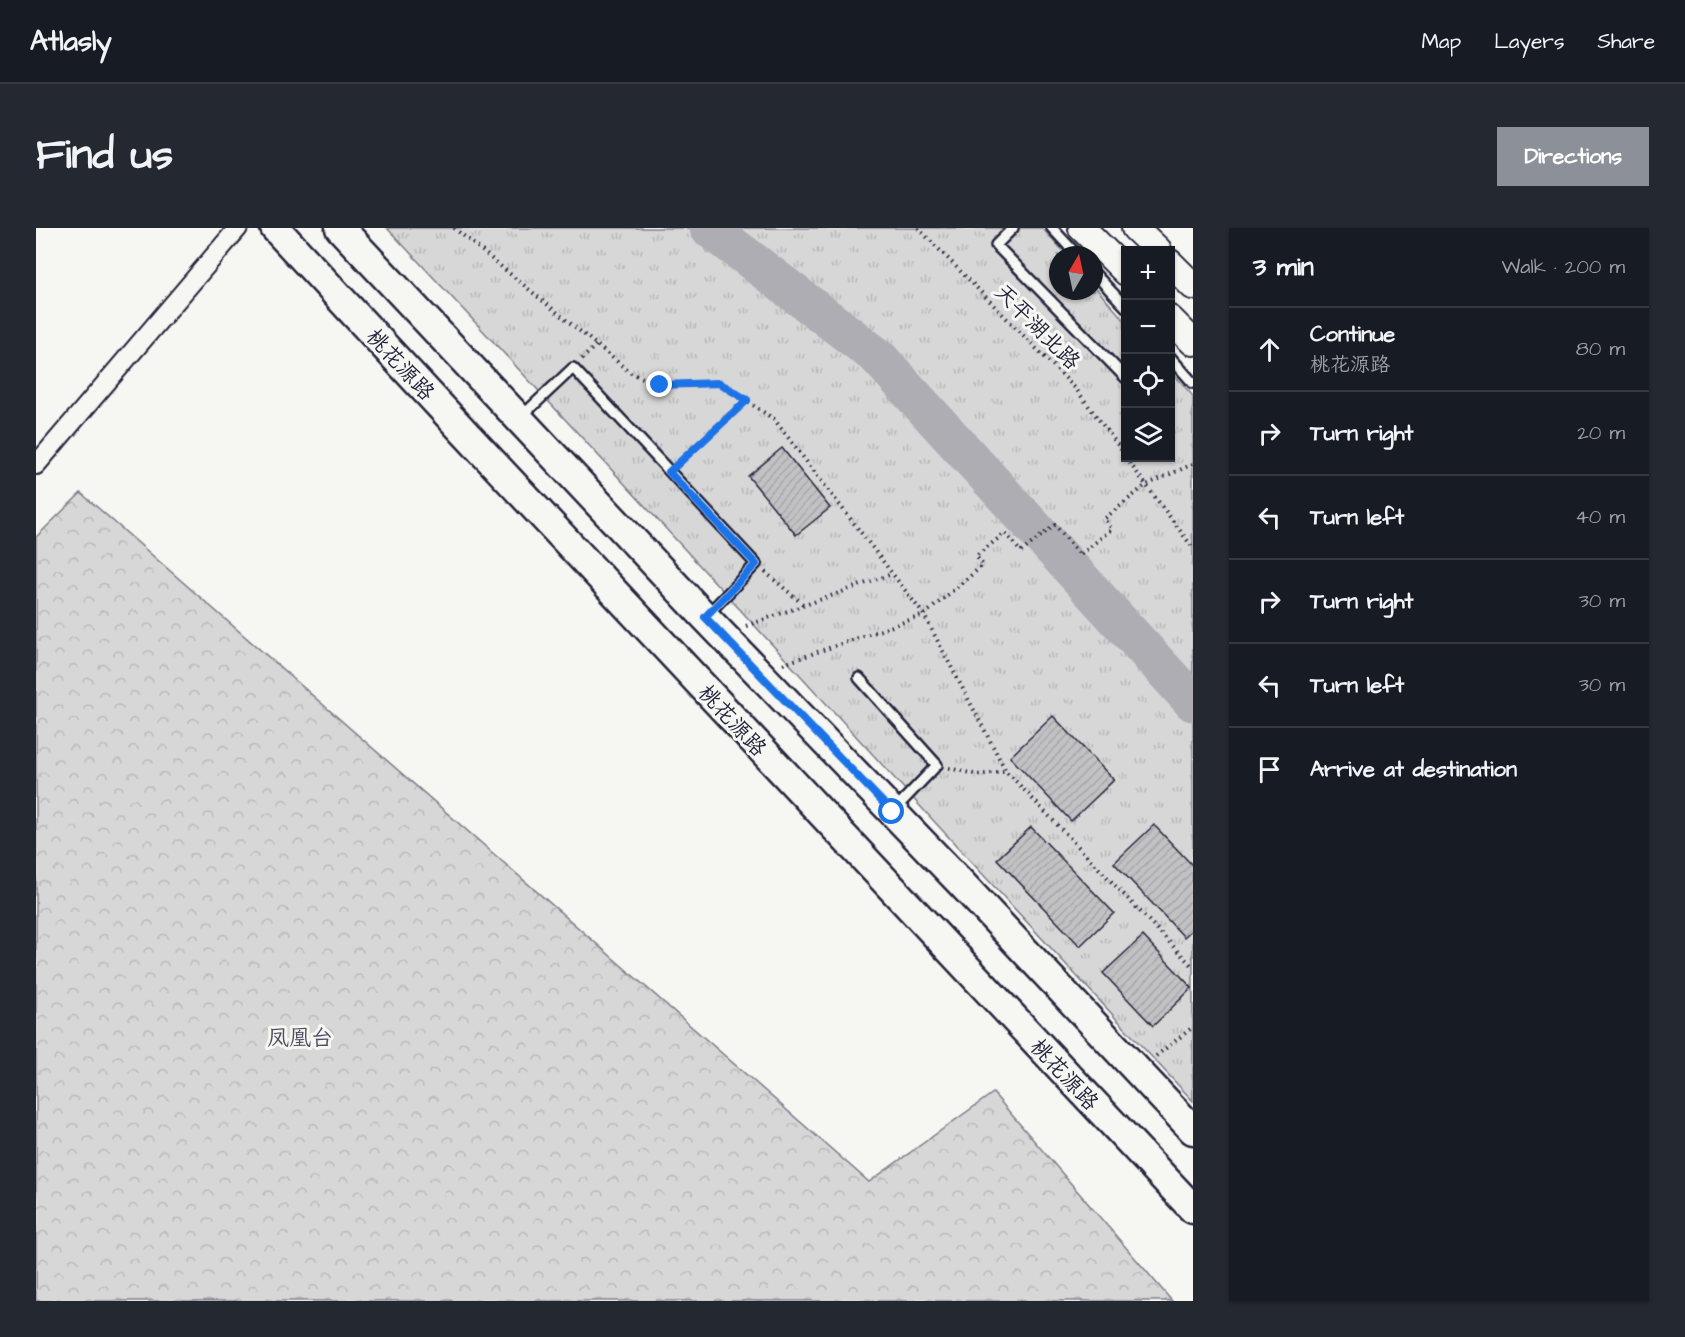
<!DOCTYPE html>
<meta charset="utf-8">
<style>
:root{--surface:#171b24;--page:#242831;--text:#f1f3f6;--muted:#9ea1a6;--line:#363941;--accent:#8c9099}
body{margin:0;font-family:"Architects Daughter","LXGW WenKai TC",sans-serif;background:var(--page);color:var(--text)}
.controls{position:absolute;right:18px;top:18px;display:grid;overflow:hidden;border-radius:0px;box-shadow:0 2px 4px #0004}
.controls button{width:54px;height:54px;display:grid;place-items:center;padding:0;border:0;border-bottom:2px solid var(--line);background:var(--surface);color:var(--text);font:30px sans-serif}
.compass{position:absolute;left:1013px;top:18px;width:54px;height:54px;border-radius:50%;background:var(--surface);box-shadow:0 2px 4px #0004;rotate:9deg}
.stop{position:absolute;width:18px;height:18px;margin:-14px;border:4px solid #1a73e8;border-radius:50%;background:#fff}
.stop.end{background:#1a73e8;border-color:#fff;box-shadow:0 2px 6px #0008}
.list{margin:0;padding:0;list-style:none}
h2{display:flex;justify-content:space-between;align-items:center;height:78px;margin:0;padding:0 24px;font-size:26px}
h2 small{font-size:20px;font-weight:400;color:var(--muted)}
.list li{display:grid;grid-template-columns:39px 1fr auto;gap:18px;align-items:center;box-sizing:border-box;height:84px;padding:0 24px;border-top:2px solid var(--line)}
.list b{display:block;font-size:22px;white-space:nowrap}
.list p{margin:0;font-size:20px;white-space:nowrap;color:var(--muted)}
.list em{font-size:20px;font-style:normal;color:var(--muted)}
.icon{flex:none;width:33px;height:33px;fill:none;stroke:currentColor;stroke-width:2;stroke-linecap:round;stroke-linejoin:round}
.map{position:relative;flex:none;width:1157px;height:1073px;overflow:hidden;border-radius:0px}
header{display:flex;align-items:center;gap:36px;box-sizing:border-box;height:84px;padding:0 30px;background:var(--surface);border-bottom:2px solid var(--line)}
header strong{font-size:28px}
nav{display:flex;gap:33px;margin-inline-start:auto;font-size:21px}
.intro{display:flex;align-items:center;justify-content:space-between;box-sizing:border-box;height:144px;padding:0 36px}
h1{margin:0;font-size:42px}
.button{padding:15px 27px;border-radius:0px;background:var(--accent);color:#fff;font-size:21px;font-weight:700}
main{display:flex;gap:36px;padding:0 36px}
aside{flex:1;background:var(--surface);border-radius:0px;box-shadow:0 2px 4px #0004}
.map>svg:first-child{display:block}
</style>
<header>
<strong>Atlasly</strong>
<nav><a>Map</a><a>Layers</a><a>Share</a></nav>
</header>
<div class="intro"><h1>Find us</h1><a class="button">Directions</a></div>
<main>
<div class="map">
<svg width="1157" height="1073" viewBox="0 0 1157 1073">
<defs>
<pattern id="forest-crowns" width="20" height="18" patternUnits="userSpaceOnUse" patternTransform="scale(1.5)"><rect width="20" height="18" fill="#d7d7d7"/><path d="M2 6a3 3 0 1 1 6 0M12 15a3 3 0 1 1 6 0" fill="none" stroke="#b8b8b9"/></pattern>
<pattern id="park-tufts" width="24" height="20" patternUnits="userSpaceOnUse" patternTransform="scale(1.5)"><rect width="24" height="20" fill="#d7d7d7"/><path d="M3 7l-1-3M5 7V3M7 7l1-3M15 17l-1-3M17 17v-4M19 17l1-3" fill="none" stroke="#b8b8b9"/></pattern>
<pattern id="building-hatch" width="6" height="6" patternUnits="userSpaceOnUse" patternTransform="scale(1.5)"><rect width="6" height="6" fill="#c2c2c4"/><path d="M-1 1l2-2M0 6l6-6M5 7l2-2" fill="none" stroke="#a6a6a9"/></pattern>
</defs>
<rect width="100%" height="100%" fill="#f6f6f2"/>
<filter id="ink" filterUnits="userSpaceOnUse"><feTurbulence type="fractalNoise" baseFrequency=".0167" numOctaves="2"/><feDisplacementMap in="SourceGraphic" scale="12" xChannelSelector="R" yChannelSelector="G"/><feConvolveMatrix kernelMatrix="1 2 1 2 8 2 1 2 1" color-interpolation-filters="sRGB"/></filter>
<g filter="url(#ink)">
<path fill="url(#forest-crowns)" stroke="#7c7c89" stroke-width="1.5" d="M45,265L833,954L957,865L1136,1073H0V309Z"/>
<path fill="url(#park-tufts)" stroke="#7c7c89" stroke-width="1.5" d="M351,0H1006L1031,27H1022V63H1058V58L1089,93L1090,230H1134L1135,143L1157,168V873C886,584 622,288 351,0Z"/>
<g fill="none" stroke-linecap="round" stroke-linejoin="round">
<path stroke="#adadb3" stroke-width="39" d="M673,0L842,129L1157,474"/>
</g>
<path fill="url(#building-hatch)" stroke="#22223b" stroke-width="1.5" d="M746,220L794,280L760,307L712,248Z
M1017,488L1078,552L1035,593L974,529Z
M1118,597L1157,638V701L1148,709L1078,635Z
M995,599L1078,685L1044,718L961,631Z
M1107,708L1156,760L1117,798L1067,745Z"/>
<g fill="none" stroke-linecap="round" stroke-linejoin="round">
<g stroke="#22223b" stroke-width="14">
<path id="service" d="M977,0L960,17L1090,150
M1016,0L1041,27
M1058,45L1090,79
M1134,129L1157,155
M486,188L537,140L720,336L670,388
M823,450L901,537L859,581"/>
</g>
<g stroke="#22223b" stroke-width="22">
<path id="minor" d="M0,237L202,0"/>
</g>
<g stroke="#22223b" stroke-width="30">
<path id="secondary" d="M1046,0L1090,44
M1099,0L1122,22
M1134,35L1157,58
M1134,91L1157,114"/>
</g>
<g stroke="#22223b" stroke-width="33">
<path id="primary" d="M239,0L429,205L1157,981
M304,0L669,389L925,655L1157,902"/>
</g>
<path stroke="#22223b" stroke-width="4" stroke-dasharray="1.5 4.5" stroke-linecap="butt" d="M418,0L595,145L624,157L683,155L738,191L888,387L970,543L1157,739
M882,0L1040,161L1090,228
M546,131L560,117
M1090,230L1157,320
M644,235L711,172
M729,344L768,377
M710,398L856,346
M747,436L888,387L947,337L940,328L969,305L985,324L1019,297L1044,327L1076,301L1068,291L1110,257L1157,236
M913,540L942,547L970,543
M1120,828L1157,799"/>
<use href="#service" stroke="#f6f6f2" stroke-width="9"/>
<use href="#minor" stroke="#f6f6f2" stroke-width="18"/>
<use href="#secondary" stroke="#f6f6f2" stroke-width="26"/>
<use href="#primary" stroke="#f6f6f2" stroke-width="28"/>
</g>
</g>
<g fill="none" stroke-linecap="round" stroke-linejoin="round" filter="url(#ink)">
<path stroke="#1a73e8" stroke-width="8" d="M624,157L683,155L711,172L633,244L720,336L669,389L856,584"/>
</g>
<g text-anchor="middle" stroke-width="6" stroke-linejoin="round" paint-order="stroke">
<g font-size="22" fill="#22223b" stroke="#f6f6f2">
<text transform="translate(1002 98) rotate(45)" y="8">天平湖北路</text>
<text transform="translate(365 136) rotate(47)" y="8">桃花源路</text>
<text transform="translate(697 492) rotate(47)" y="8">桃花源路</text>
<text transform="translate(1029 846) rotate(47)" y="8">桃花源路</text>
</g>
<g font-size="22" fill="#4f4f62" stroke="#f6f6f2">
<text x="264" y="817">凤凰台</text>
</g>
</g>
</svg>
<div class="controls">
<button>+</button>
<button>−</button>
<button><svg class="icon" aria-label="locate" viewBox="0 0 24 24"><circle cx="12" cy="12" r="6"/><path d="M12 2v4M12 18v4M2 12h4M18 12h4"/></svg></button>
<button><svg class="icon" aria-label="layers" viewBox="0 0 24 24"><path d="M12 4l9 5-9 5-9-5zM3 14l9 5 9-5"/></svg></button>
</div>
<svg class="compass" viewBox="-18 -18 36 36"><path d="M0-13l5 13h-10z" fill="#e53935"/><path d="M0 13l5-13h-10z" fill="#9ea1a6"/></svg>
<div class="stop" style="left:856px;top:584px"></div>
<div class="stop end" style="left:624px;top:157px"></div>
</div>
<aside>
<h2>3 min<small>Walk · 200 m</small></h2>
<ul class="list">
<li><svg class="icon" aria-label="ahead" viewBox="0 0 24 24"><path d="M12 20V5M6 11l6-6 6 6"/></svg><div><b>Continue</b><p>桃花源路</p></div><em>80 m</em></li>
<li><svg class="icon" aria-label="right" viewBox="0 0 24 24"><path d="M7 20v-9h11M14 6l5 5-5 5"/></svg><div><b>Turn right</b></div><em>20 m</em></li>
<li><svg class="icon" aria-label="left" viewBox="0 0 24 24"><path d="M17 20v-9H6M10 6l-5 5 5 5"/></svg><div><b>Turn left</b></div><em>40 m</em></li>
<li><svg class="icon" aria-label="right" viewBox="0 0 24 24"><path d="M7 20v-9h11M14 6l5 5-5 5"/></svg><div><b>Turn right</b></div><em>30 m</em></li>
<li><svg class="icon" aria-label="left" viewBox="0 0 24 24"><path d="M17 20v-9H6M10 6l-5 5 5 5"/></svg><div><b>Turn left</b></div><em>30 m</em></li>
<li><svg class="icon" aria-label="arrive" viewBox="0 0 24 24"><path d="M6 21V4h12l-3 4 3 4H6"/></svg><div><b>Arrive at destination</b></div></li>
</ul>
</aside>
</main>
